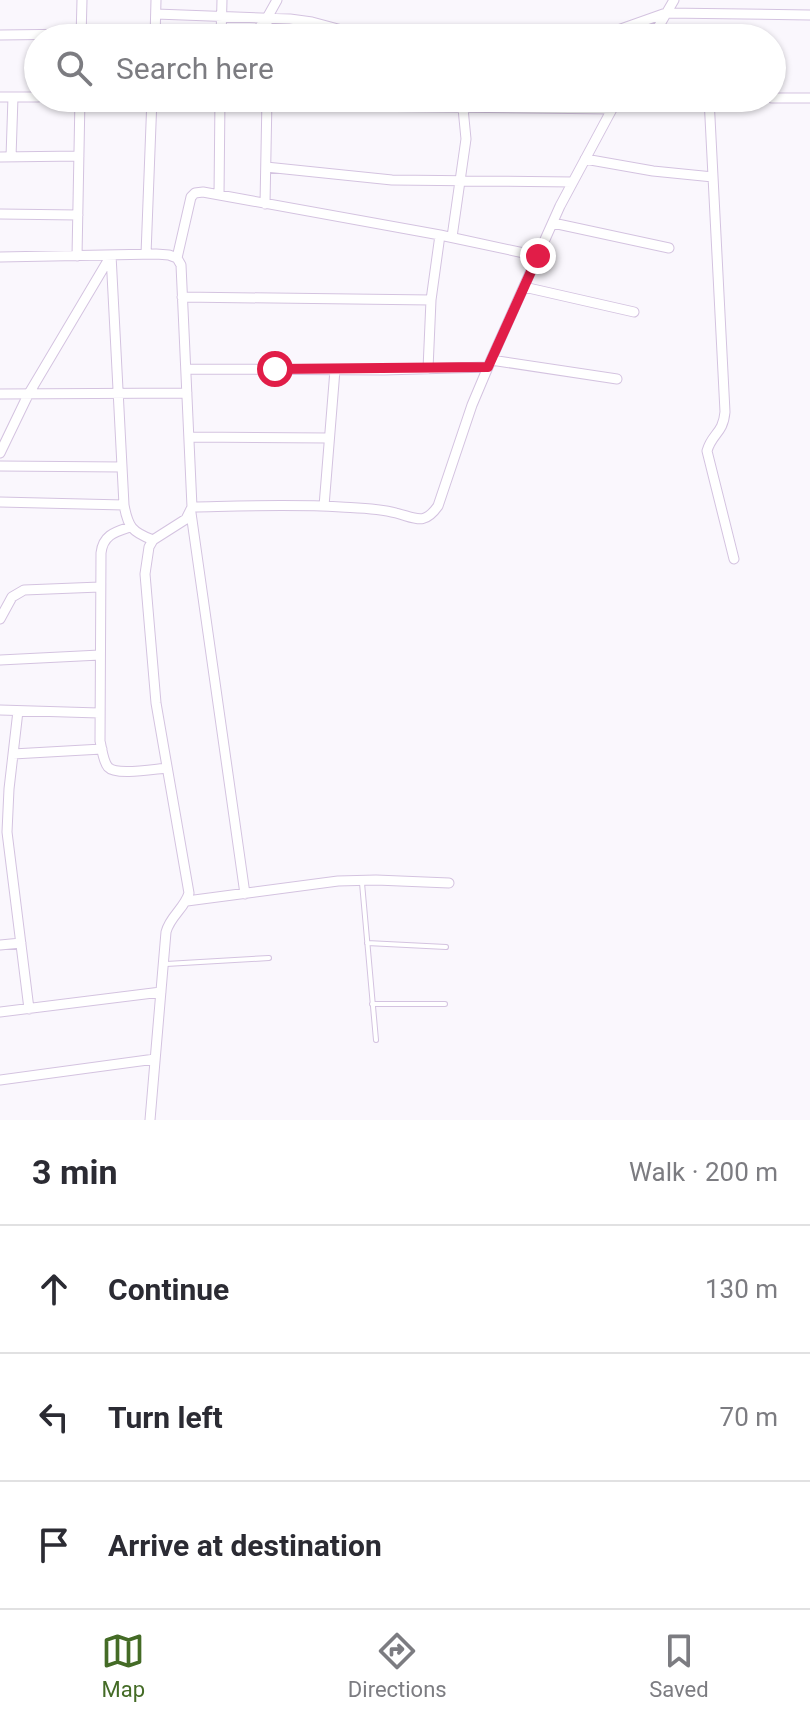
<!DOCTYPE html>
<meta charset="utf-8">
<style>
:root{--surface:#fff;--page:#f2f2f3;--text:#2b2b33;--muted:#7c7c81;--line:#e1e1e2;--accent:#446b26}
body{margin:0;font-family:Roboto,sans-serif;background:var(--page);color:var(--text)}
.stop{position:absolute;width:24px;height:24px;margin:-18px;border:6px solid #e11d48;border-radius:50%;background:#fff}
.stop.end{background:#e11d48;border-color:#fff;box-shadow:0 2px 8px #0008}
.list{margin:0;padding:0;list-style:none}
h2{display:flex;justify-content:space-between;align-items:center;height:104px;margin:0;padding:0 32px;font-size:34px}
h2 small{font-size:26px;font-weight:400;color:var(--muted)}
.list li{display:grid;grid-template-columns:52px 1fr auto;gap:24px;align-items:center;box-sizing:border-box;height:128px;padding:0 32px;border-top:2px solid var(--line)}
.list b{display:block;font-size:30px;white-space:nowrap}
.list em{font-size:26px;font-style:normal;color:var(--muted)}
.icon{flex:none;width:44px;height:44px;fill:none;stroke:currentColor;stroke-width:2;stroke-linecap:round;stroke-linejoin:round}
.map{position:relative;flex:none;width:810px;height:1120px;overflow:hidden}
.search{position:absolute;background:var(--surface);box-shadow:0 2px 6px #0004;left:24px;right:24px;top:24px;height:88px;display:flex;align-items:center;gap:20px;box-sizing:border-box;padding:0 28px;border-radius:44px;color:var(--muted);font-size:30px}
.sheet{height:488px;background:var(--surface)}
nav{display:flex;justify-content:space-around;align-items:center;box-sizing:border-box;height:112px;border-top:2px solid var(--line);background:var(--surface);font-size:22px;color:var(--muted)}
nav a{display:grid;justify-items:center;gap:4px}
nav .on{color:var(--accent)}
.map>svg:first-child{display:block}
</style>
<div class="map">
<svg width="810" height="1120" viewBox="0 0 810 1120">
<rect width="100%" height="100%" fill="#faf7fd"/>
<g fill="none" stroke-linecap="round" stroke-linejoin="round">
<g stroke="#d4c3e0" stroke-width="6">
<path id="service" d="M362,883L376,1040
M367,943L446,947
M166,964L269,958
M372,1004H445"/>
</g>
<g stroke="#d4c3e0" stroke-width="11">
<path id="minor" d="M156,14L290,19L312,22L353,33L587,37L602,35L618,30L666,13L810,15
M0,35L82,34
M81,38L82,0
M155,38L156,0
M221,38L222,0
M251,38L267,18L277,0
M267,38V18
M652,38L674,0
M0,97H38
M334,98L340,104L350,106L612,109
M709,98L725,412C723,434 712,433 707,451L734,559
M772,98H810
M617,99L759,98
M0,157L79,156
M11,157L13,97
M585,159L653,171L713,177
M266,167L392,180L573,182
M219,195L220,98
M265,204L267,98
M0,214L78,215
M553,223L669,248
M452,237L466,139L462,98
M146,254L152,98
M111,255L124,505C128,527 132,532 153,540
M77,256L80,98
M0,257L156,254L169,255L177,258L181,265L192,507L186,519L153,540L149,547L145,574L156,703L189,893C185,908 170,916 166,932L150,1120
M177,258L191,197L195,193L203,192L440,235L538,256
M524,287L634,312
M182,297L431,300
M491,360L617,379
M186,369L384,370L488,367
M428,369L431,300L440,235
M0,394L187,393
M189,437L329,438
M0,453L28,395L110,257
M0,466L122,467
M0,502L124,505
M324,506L335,370
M192,507C242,506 291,504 341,507C359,508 378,508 396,513C416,518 424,526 438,506L472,405L491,360L560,206L618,98
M191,513L245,894
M130,527C115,532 103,535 101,553L100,741C102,749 103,761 108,767C116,776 154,769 167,768
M0,619L12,597L24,590L100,587
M0,660L100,655
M0,710L99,713
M18,711L9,789L7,832L29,1009
M13,754L102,749
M187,901L338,881L376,880L449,883
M0,945L21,943
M0,1012L161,992
M0,1080L155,1059"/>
</g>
<use href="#service" stroke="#fff" stroke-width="4"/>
<use href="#minor" stroke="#fff" stroke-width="9"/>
</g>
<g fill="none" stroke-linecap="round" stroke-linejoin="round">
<path stroke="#e11d48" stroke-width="10" d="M275,369L488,367L538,256"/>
</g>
</svg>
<div class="stop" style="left:275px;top:369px"></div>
<div class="stop end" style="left:538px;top:256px"></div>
<div class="search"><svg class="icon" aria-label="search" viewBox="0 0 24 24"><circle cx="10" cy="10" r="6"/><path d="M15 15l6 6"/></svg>Search here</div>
</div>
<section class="sheet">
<h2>3 min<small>Walk · 200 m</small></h2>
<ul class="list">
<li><svg class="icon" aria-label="ahead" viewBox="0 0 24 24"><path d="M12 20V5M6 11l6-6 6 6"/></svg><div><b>Continue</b></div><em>130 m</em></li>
<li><svg class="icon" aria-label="left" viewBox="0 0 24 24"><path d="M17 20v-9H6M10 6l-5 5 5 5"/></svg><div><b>Turn left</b></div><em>70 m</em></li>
<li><svg class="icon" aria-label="arrive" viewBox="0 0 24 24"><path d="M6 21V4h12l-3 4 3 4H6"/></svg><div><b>Arrive at destination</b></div></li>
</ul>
</section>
<nav>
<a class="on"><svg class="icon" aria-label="map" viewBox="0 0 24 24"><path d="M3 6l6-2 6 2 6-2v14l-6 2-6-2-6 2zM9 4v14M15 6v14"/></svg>Map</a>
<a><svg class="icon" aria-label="directions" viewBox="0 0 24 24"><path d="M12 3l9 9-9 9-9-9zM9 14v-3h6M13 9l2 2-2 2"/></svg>Directions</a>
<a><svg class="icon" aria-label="saved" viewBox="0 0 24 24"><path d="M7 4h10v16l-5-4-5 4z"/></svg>Saved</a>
</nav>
